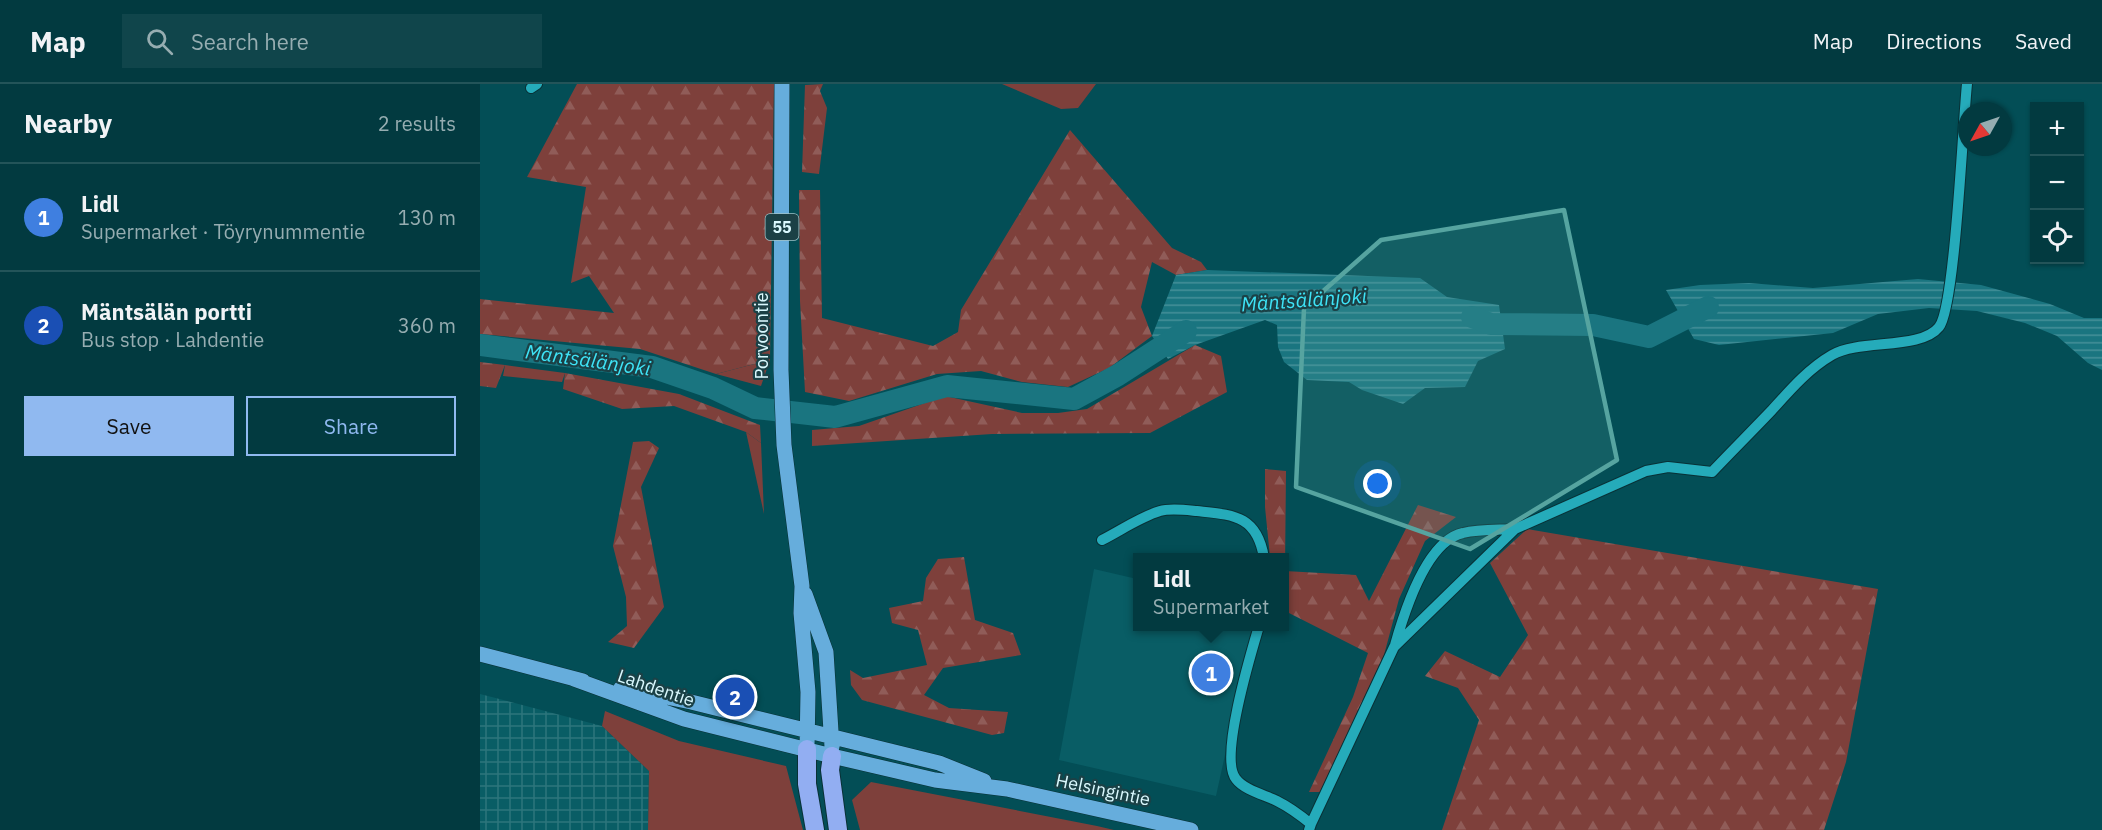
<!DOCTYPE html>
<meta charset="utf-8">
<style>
:root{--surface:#023a40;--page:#10454b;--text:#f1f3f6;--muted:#96adb1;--line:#235459;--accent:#90b9f0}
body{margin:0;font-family:"IBM Plex Sans",sans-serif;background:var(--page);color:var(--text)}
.controls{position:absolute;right:18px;top:18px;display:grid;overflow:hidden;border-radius:0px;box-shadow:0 2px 4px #0004}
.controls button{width:54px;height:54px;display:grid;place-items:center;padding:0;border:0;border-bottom:2px solid var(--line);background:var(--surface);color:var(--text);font:30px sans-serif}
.compass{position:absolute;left:1478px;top:18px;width:54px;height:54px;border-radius:50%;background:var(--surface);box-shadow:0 2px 4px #0004;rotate:230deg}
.you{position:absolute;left:898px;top:400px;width:21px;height:21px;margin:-15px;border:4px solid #fff;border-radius:50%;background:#1a73e8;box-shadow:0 0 0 9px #1a73e833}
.badge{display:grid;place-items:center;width:39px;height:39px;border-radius:50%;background:var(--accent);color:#fff;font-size:20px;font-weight:700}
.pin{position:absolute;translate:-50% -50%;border:3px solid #fff;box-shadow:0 2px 6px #0006}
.popup{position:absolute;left:653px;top:469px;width:156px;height:78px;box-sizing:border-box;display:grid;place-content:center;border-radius:0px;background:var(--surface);filter:drop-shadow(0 2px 4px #0005);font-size:20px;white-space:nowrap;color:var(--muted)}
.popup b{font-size:22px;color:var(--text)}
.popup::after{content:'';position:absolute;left:50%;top:100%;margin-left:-12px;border:12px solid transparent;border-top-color:var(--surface)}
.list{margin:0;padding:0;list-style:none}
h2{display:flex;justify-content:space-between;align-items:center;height:78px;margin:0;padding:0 24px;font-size:26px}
h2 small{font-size:20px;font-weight:400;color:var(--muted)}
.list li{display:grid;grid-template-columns:39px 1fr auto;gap:18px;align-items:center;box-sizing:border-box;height:108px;padding:0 24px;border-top:2px solid var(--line)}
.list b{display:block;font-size:22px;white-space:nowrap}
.list p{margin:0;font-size:20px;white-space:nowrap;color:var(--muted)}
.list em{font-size:20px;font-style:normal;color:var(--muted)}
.actions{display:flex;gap:12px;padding:18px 24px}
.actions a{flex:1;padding:14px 0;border:2px solid var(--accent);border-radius:0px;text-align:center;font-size:21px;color:var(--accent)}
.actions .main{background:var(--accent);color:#111}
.icon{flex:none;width:33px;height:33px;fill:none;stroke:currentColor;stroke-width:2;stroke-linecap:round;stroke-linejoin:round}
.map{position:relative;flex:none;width:1622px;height:746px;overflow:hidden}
header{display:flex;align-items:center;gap:36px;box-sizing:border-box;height:84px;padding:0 30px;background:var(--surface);border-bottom:2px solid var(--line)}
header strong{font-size:28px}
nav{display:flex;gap:33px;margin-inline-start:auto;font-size:21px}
.search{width:420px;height:54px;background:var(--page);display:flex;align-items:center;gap:15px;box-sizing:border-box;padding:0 21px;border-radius:0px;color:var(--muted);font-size:22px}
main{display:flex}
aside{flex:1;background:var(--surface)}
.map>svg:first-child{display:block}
</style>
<header>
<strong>Map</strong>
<div class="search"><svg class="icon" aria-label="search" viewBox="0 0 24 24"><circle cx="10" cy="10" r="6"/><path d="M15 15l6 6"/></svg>Search here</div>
<nav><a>Map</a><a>Directions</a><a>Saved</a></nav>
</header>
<main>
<aside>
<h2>Nearby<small>2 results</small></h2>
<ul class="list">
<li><span class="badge" style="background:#3f7fe0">1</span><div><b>Lidl</b><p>Supermarket · Töyrynummentie</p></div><em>130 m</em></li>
<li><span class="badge" style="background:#1a4fb4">2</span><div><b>Mäntsälän portti</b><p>Bus stop · Lahdentie</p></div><em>360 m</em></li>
</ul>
<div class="actions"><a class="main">Save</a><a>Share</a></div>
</aside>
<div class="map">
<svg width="1622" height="746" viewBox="0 0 1622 746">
<defs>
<pattern id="industrial-grid" width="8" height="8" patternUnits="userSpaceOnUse" patternTransform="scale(1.5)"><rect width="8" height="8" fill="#095d65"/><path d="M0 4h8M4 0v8" fill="none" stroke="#2c757c"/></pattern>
<pattern id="forest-firs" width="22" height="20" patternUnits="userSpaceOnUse" patternTransform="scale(1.5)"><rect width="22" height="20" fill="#7e403b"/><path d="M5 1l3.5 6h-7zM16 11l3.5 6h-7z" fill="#905c58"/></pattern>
<pattern id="water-rules" width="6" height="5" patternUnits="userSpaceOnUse" patternTransform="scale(1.5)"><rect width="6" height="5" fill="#1a7580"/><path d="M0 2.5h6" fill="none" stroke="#469099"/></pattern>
</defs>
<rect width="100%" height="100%" fill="#034e56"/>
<path fill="#095d65" d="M614,485L657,495L658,542L773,543L736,712L579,676Z"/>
<path fill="url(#industrial-grid)" d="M0,610L122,642L169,687L168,746H0Z"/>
<path fill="#7e403b" d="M522,0H616L598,24L581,25Z
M290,276L281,302L236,290Z
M25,281L85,289L82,298L23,292Z
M266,348L281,359L284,430Z
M125,627L199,657L306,682L323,746H168L169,687L122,642Z
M391,698L617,742L634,746H380L372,716Z"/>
<path fill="url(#forest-firs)" d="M97,0H294L290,276L236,290L160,265L0,250V215L134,229L109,192L91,199L106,103L47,93Z
M343,0L340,7L347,24L339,90L322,88L325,1Z
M590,46L692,164L721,178L727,186L696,191L672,178L661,223L672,252L629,284L588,303L542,298L501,287L457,290L369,317L325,308L320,217L319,106H340L342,234L453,262L478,248L481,226Z
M715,261L741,272L747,308L670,349L512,350L332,362V346L379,342L465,312L542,329H578L607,325Z
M0,278L25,281L16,304L0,302Z
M85,289L199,310L280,341L281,359L266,348L194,322L142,325L83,305Z
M169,357L179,364L161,403L184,523L154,564L128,558L147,542L146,513L133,462L153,358Z
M785,385L806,387L805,487L876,491L889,517L938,421L976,433L945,457L919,515L904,571L840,708H829L873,613L888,569L805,527L804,474L790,473L785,423Z
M1047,445L1398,505L1366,678L1344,746H962L999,636L978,604L945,592L965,567L1020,593L1048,551L1010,479Z
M484,473L495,536L533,549L541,571L463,584L444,611L469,624L528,628L524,649L512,651L382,616L371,601L370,586L383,594L447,581L438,546L412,539L409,524L443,517L446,494L458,475Z"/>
<path fill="url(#water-rules)" d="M727,186L940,194L967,213L1019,221L1025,265L998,277L985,303L945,304L923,320L882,306L869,298L827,296L804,278L798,263L797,241L785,236L715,261L688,275L672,252L696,191Z
M1438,195L1501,201L1570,220L1604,234H1622V286L1608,279L1577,252L1545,239L1497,227L1449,224L1398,230L1353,249L1239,261L1214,255L1186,206L1220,201L1269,199L1333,204Z"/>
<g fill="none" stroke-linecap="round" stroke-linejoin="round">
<path stroke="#1a7580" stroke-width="22" d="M992,233L1011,240L1113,241L1169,253L1228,223
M0,261L172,283L233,304L275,324L355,333L467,302L594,315L638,291L706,247"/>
<g stroke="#093136" stroke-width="12">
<path id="minor" d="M51,4L57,0
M622,456C640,447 660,433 680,427C690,424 706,426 717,427C753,431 777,431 784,474
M779,542C771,569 739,675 756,695C764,706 785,711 797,717C809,723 820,731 831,740L829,746
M915,561C924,529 946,457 983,449C999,445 1018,446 1035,445
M831,740L914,563L1035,445L1166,387L1188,383L1232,388C1252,367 1272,347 1292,326C1310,306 1328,285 1352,271C1380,255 1441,266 1459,243C1475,224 1483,37 1487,0"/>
</g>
<g stroke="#093136" stroke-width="16">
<path id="major" d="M302,0L301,286L304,361L322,502L321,529L328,608L327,665
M325,510L346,568L352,663
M0,570L103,597
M94,595L204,635L352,672L455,696L527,705L711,746
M141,604L211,618L459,679L504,697"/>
</g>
<g stroke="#093136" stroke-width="20">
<path id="highway" d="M327,665V700L335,746
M352,672L350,686L358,746"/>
</g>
<use href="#minor" stroke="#25abba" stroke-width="10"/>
<use href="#major" stroke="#66addc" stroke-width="15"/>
<use href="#highway" stroke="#92aef2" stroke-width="18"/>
</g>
<path fill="#56a4a0" fill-opacity="0.2" stroke="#56a4a0" stroke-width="4.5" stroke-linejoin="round" d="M1084,126L1137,376L990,465L816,403L824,224L901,156Z"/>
<g text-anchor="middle" stroke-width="4.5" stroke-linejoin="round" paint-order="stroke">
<rect fill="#1b4146" stroke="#a1c2c7" stroke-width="1.5" x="285.5" y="130" width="33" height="26" rx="4.5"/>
<g font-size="16" font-weight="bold" fill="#daf9fe">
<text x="302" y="149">55</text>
</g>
<g font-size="18" fill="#daf9fe" stroke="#1b4146">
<text transform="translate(282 252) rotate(-90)" y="6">Porvoontie</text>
<text transform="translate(176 604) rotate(19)" y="6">Lahdentie</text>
<text transform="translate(623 706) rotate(12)" y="6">Helsingintie</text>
</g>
<g font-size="20" font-style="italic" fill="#3ee3f6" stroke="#1b4146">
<text transform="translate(824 216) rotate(-4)" y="7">Mäntsälänjoki</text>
<text transform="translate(108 276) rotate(8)" y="7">Mäntsälänjoki</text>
</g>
</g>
</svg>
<div class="controls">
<button>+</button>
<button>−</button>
<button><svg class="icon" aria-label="locate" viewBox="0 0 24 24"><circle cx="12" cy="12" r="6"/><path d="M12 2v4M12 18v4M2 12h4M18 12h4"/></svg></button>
</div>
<svg class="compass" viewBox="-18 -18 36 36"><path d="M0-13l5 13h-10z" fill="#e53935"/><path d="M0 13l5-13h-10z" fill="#96adb1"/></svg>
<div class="you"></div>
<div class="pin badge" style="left:731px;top:589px;background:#3f7fe0">1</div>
<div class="popup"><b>Lidl</b>Supermarket</div>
<div class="pin badge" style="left:255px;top:613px;background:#1a4fb4">2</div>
</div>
</main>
